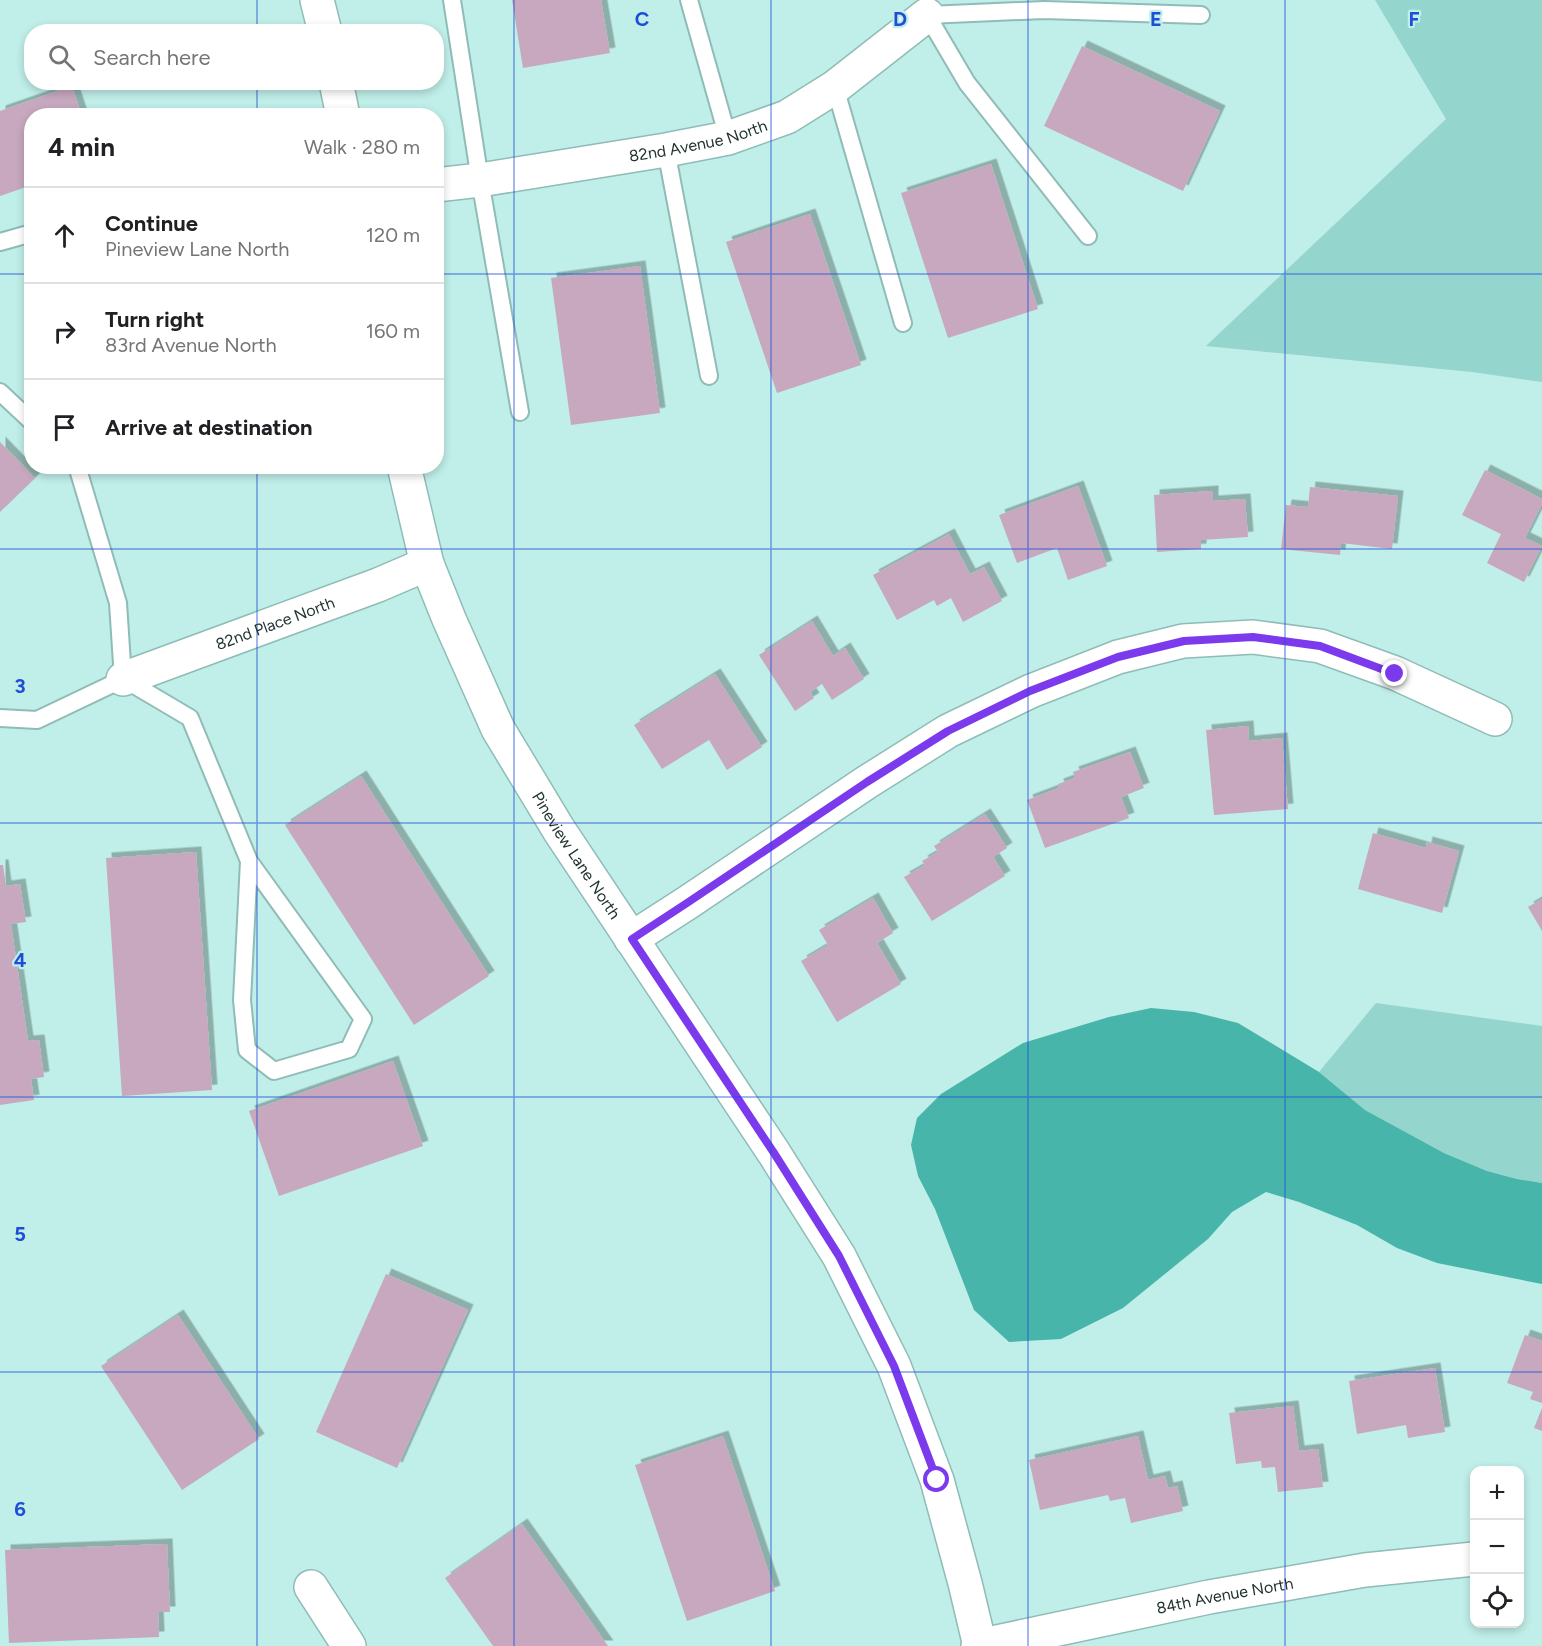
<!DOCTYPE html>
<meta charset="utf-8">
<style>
:root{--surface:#fff;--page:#f6f6f6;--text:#202124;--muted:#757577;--line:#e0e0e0}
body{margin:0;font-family:Figtree,sans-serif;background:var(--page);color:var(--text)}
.controls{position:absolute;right:18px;bottom:18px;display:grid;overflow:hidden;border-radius:12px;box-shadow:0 3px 9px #0003}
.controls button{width:54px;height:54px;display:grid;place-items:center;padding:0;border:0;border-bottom:2px solid var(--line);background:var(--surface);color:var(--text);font:30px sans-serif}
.stop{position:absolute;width:18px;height:18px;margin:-14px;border:4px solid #7c3aed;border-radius:50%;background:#fff}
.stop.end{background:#7c3aed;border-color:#fff;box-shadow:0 2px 6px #0008}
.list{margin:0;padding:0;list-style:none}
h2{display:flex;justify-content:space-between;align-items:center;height:78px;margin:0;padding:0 24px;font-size:26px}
h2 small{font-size:20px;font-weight:400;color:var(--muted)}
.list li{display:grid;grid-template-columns:39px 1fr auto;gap:18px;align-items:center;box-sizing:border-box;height:96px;padding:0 24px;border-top:2px solid var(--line)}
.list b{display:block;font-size:22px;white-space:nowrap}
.list p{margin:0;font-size:20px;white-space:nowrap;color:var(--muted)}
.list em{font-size:20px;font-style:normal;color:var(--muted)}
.icon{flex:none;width:33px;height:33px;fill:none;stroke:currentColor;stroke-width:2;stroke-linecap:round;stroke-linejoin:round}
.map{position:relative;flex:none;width:1542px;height:1646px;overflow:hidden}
.search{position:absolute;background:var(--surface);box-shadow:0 3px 9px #0003;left:24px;top:24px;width:420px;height:66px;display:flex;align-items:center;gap:15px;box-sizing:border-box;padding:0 21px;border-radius:24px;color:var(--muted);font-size:22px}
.panel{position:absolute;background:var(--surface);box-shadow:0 3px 9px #0003;left:24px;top:108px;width:420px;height:366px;border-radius:24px}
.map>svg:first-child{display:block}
</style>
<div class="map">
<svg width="1542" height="1646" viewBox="0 0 1542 1646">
<defs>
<filter id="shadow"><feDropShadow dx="5.5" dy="-5.5" stdDeviation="0" flood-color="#0004"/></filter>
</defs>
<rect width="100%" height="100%" fill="#c0eee8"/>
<path fill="#94d5cd" d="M1375,0H1541L1542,1V382L1472,372L1206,346L1446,119Z
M1376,1003L1542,1026V1183L1517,1179L1487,1171L1444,1153L1365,1110L1319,1072Z"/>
<path fill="#48b5aa" d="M1151,1008L1194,1012L1238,1023L1319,1072L1365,1110L1444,1153L1487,1171L1517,1179L1542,1183V1284L1437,1263L1397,1248L1357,1225L1299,1202L1266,1192L1232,1212L1208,1239L1123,1308L1061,1339L1009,1342L974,1310L935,1209L918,1176L911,1145L917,1118L941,1094L1023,1043L1109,1017Z"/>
<path fill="#c7a8bf" filter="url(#shadow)" d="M512,0H601L610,53L523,68Z
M1082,46L1220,111L1183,191L1044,126Z
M72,86L82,116H32V185L0,196V111Z
M991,164L1038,309L948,338L901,193Z
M810,214L861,365L777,393L726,242Z
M640,266L660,413L571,425L551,278Z
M0,442L35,478L0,512Z
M1485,470L1542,499V504L1525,538L1542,546L1524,582L1487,563L1501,534L1462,515Z
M1078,486L1107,566L1068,580L1057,548L1017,563L999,515Z
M1310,487L1398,496L1392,549L1341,543L1340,555L1281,549L1286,505L1308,507Z
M1213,491V501L1245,499L1248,537L1201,540V549L1157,552L1154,495Z
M949,534L970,574L984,567L1002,601L963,622L951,598L937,606L934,600L897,620L873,575Z
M812,621L833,656L845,648L864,679L832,700L822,684L810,692L814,698L795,711L759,655Z
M715,674L762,747L727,770L709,740L662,769L634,725Z
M1248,726L1249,741L1282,738L1288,809L1214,815L1206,730Z
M1130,752L1144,788L1121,797L1129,818L1045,848L1027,800L1059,788L1058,784L1075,778L1073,772Z
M361,776L489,976L414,1025L285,825Z
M985,814L1007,848L993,857L1005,876L932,921L904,877L925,865L922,861L938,852L934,846Z
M1373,833L1426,848L1427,842L1459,851L1442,913L1358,889Z
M196,852L212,1090L122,1096L106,858Z
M0,865H3L6,886L20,884L26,922L11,924L28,1041L39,1040L44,1077L31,1079L34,1100L0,1105Z
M873,898L893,933L877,943L901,984L837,1022L801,961L828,945L819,930Z
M1542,899V931L1528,907Z
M393,1061L423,1146L279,1196L249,1111Z
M386,1274L468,1310L397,1468L316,1432Z
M178,1315L259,1439L182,1490L101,1366Z
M1525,1335L1542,1341V1403L1530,1399L1533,1392L1507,1383Z
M1435,1368L1445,1432L1408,1438L1406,1425L1357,1434L1349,1381Z
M1293,1406L1299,1451L1318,1449L1323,1487L1278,1492L1275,1467L1262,1468L1261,1461L1236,1464L1229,1413Z
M1542,1408V1431L1534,1428Z
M723,1436L775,1591L687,1621L635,1465Z
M1138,1436L1148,1480L1165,1476L1168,1488L1177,1486L1183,1511L1131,1523L1125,1498L1110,1501L1108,1495L1040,1510L1029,1460Z
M522,1524L608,1646H493L445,1578Z
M167,1544L170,1612H158L159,1637L9,1643L5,1550Z"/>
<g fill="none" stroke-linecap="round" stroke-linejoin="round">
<g stroke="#8fbcb6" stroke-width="20">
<path id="lane" d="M452,0L480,180L520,412
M689,0L728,138
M835,87L903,323
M666,150L709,376
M1088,236L967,83L927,15L1044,10L1201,15
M0,242L32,233
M0,392L32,422
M77,466L118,603L123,679
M124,679L190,718L249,861L363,1019L349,1049L274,1071L247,1050L242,1000L249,861
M0,718L37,720L123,679"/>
</g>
<g stroke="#8fbcb6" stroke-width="36">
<g id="street">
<path id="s1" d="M436,185L480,180L666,150L728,138L787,117L835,87L927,15"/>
<path id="s2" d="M123,679L378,585L427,564"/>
<path d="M631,939L687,903L867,782L948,731L1031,691L1118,657L1183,641L1253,637L1320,646L1395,673L1495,719"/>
<path d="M311,1587L349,1646"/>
<path id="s3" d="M978,1646L1209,1597L1365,1570L1474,1559"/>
</g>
</g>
<g stroke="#8fbcb6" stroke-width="36">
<g id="secondary">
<path d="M317,0L325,32"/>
<path d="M336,82L343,116"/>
<path id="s4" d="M404,466L427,564L449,619L498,729L559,830L774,1153L839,1256L894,1366L937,1480L965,1583L980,1646"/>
</g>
</g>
<use href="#lane" stroke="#fff" stroke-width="16"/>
<use href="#street" stroke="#fff" stroke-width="33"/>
<use href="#secondary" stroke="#fff" stroke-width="33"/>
</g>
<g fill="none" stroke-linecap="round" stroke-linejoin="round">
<path stroke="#7c3aed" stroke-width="8" d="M937,1480L894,1366L839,1256L774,1153L632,939L687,903L867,782L948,731L1030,691L1118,657L1184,641L1253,637L1320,646L1395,674"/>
</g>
<path fill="none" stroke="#1d4ed8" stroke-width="1.5" stroke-opacity="0.55" d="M257,0V32M514,0V1646M771,0V1646M1028,0V1646M1285,0V1646M257,82V116M0,274H32M436,274H1542M257,466V1646M0,549H1542M0,823H1542M0,1097H1542M0,1372H1542"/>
<g text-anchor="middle" stroke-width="4.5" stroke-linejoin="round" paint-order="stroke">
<g font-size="16" fill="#213331" stroke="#c0eee8">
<text dy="6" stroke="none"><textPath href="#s1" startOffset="266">82nd Avenue North</textPath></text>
<text dy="6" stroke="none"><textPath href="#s2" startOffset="162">82nd Place North</textPath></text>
<text dy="6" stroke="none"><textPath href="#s4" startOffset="429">Pineview Lane North</textPath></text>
<text dy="6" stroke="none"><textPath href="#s3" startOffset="252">84th Avenue North</textPath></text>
</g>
</g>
<g font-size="20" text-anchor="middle" font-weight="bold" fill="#1d4ed8" stroke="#c0eee8" stroke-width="4.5" stroke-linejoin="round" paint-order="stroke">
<text x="642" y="26">C</text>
<text x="900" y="26">D</text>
<text x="1156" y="26">E</text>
<text x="1414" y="26">F</text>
<text x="20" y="693">3</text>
<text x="20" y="967">4</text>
<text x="20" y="1241">5</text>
<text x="20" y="1516">6</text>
</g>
</svg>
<div class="controls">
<button>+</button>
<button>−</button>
<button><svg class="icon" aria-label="locate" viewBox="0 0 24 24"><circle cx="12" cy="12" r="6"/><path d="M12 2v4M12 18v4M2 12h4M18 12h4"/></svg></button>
</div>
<div class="stop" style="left:937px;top:1480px"></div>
<div class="stop end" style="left:1395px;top:674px"></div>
<div class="search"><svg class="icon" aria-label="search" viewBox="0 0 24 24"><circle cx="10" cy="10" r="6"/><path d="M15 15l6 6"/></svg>Search here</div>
<section class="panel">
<h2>4 min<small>Walk · 280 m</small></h2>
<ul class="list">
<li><svg class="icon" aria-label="ahead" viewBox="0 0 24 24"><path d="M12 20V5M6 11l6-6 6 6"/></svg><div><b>Continue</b><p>Pineview Lane North</p></div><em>120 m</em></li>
<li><svg class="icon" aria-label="right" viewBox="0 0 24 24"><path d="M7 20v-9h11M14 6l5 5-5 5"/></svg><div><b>Turn right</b><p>83rd Avenue North</p></div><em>160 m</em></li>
<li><svg class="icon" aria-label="arrive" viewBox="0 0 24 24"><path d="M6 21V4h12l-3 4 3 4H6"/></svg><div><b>Arrive at destination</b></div></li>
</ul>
</section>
</div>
